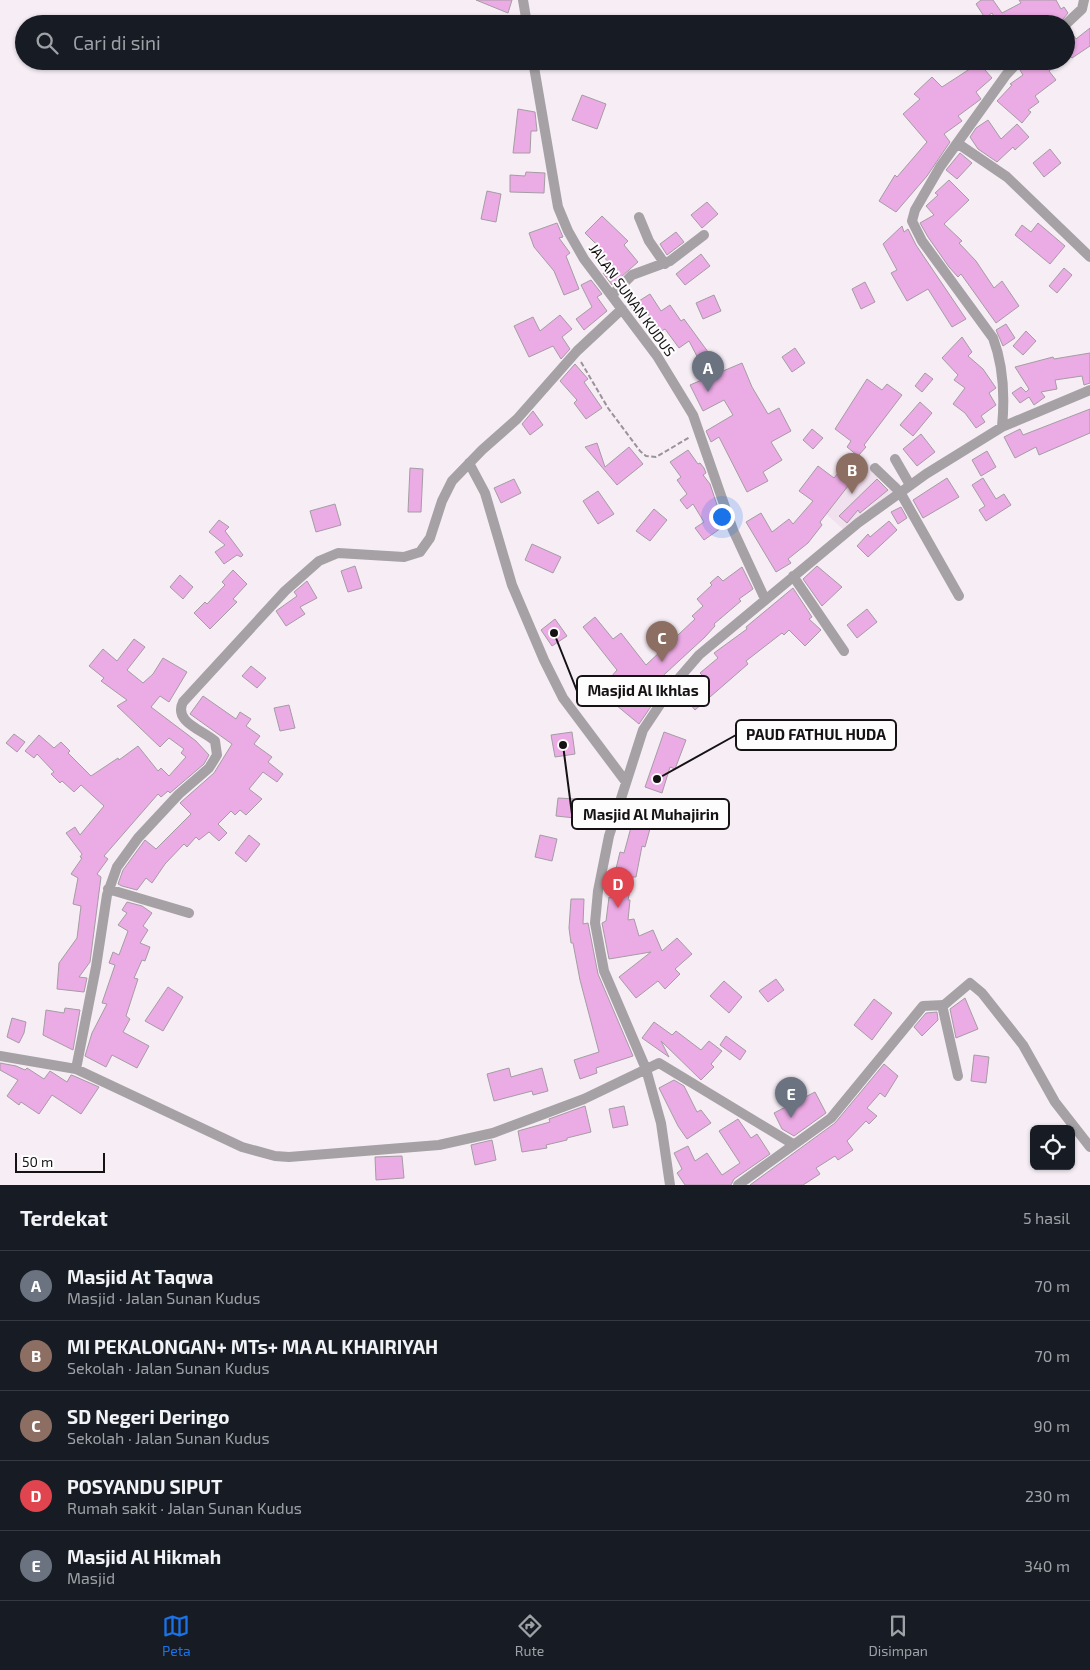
<!DOCTYPE html>
<html lang="id">
<meta charset="utf-8">
<style>
:root{--surface:#171b24;--page:#242831;--text:#f1f3f6;--muted:#9ea1a6;--line:#363941;--accent:#1a73e8}
body{margin:0;font-family:"Exo 2",sans-serif;background:var(--page);color:var(--text)}
.controls{position:absolute;right:15px;bottom:15px;display:grid;overflow:hidden;border-radius:8px;box-shadow:0 1px 4px #0004}
.controls button{width:45px;height:45px;display:grid;place-items:center;padding:0;border:0;border-bottom:1px solid var(--line);background:var(--surface);color:var(--text);font:25px sans-serif}
.scale{position:absolute;left:15px;bottom:12px;width:90px;box-sizing:border-box;padding-left:5px;border:2px solid #151214;border-top:0;font-size:14px;line-height:18px;white-space:nowrap;color:#151214;-webkit-text-stroke:4px #fefdfe;paint-order:stroke}
.you{position:absolute;left:721px;top:516px;width:18px;height:18px;margin:-12px;border:4px solid #fff;border-radius:50%;background:#1a73e8;box-shadow:0 0 0 8px #1a73e833}
.badge{display:grid;place-items:center;width:32px;height:32px;border-radius:50%;background:var(--accent);color:#fff;font-size:16px;font-weight:700}
.pin{position:absolute;translate:-50% -41px;filter:drop-shadow(0 1px 2px #0008)}
.pin::after{content:'';position:absolute;top:26px;width:18px;height:15px;background:inherit;clip-path:polygon(0 0,100% 0,50% 100%)}
.list{margin:0;padding:0;list-style:none}
h2{display:flex;justify-content:space-between;align-items:center;height:65px;margin:0;padding:0 20px;font-size:21px}
h2 small{font-size:16px;font-weight:400;color:var(--muted)}
.list li{display:grid;grid-template-columns:32px 1fr auto;gap:15px;align-items:center;box-sizing:border-box;height:70px;padding:0 20px;border-top:1px solid var(--line)}
.list b{display:block;font-size:19px;white-space:nowrap}
.list p{margin:0;font-size:16px;white-space:nowrap;color:var(--muted)}
.list em{font-size:16px;font-style:normal;color:var(--muted)}
.icon{flex:none;width:28px;height:28px;fill:none;stroke:currentColor;stroke-width:2;stroke-linecap:round;stroke-linejoin:round}
.map{position:relative;flex:none;width:1090px;height:1185px;overflow:hidden}
.search{position:absolute;background:var(--surface);box-shadow:0 1px 4px #0004;left:15px;right:15px;top:15px;height:55px;display:flex;align-items:center;gap:12px;box-sizing:border-box;padding:0 18px;border-radius:28px;color:var(--muted);font-size:19px}
.sheet{height:415px;background:var(--surface)}
nav{display:flex;justify-content:space-around;align-items:center;box-sizing:border-box;height:70px;border-top:1px solid var(--line);background:var(--surface);font-size:14px;color:var(--muted)}
nav a{display:grid;justify-items:center;gap:2px}
nav .on{color:var(--accent)}
.map>svg:first-child{display:block}
</style>
<div class="map">
<svg width="1090" height="1185" viewBox="0 0 1090 1185">
<rect width="100%" height="100%" fill="#f6edf5"/>
<path fill="#f1e1ef" fill-rule="evenodd" d="M848,452L901,484L844,530L813,502ZM880,476L891,487L862,514L852,504Z"/>
<path fill="#ebabe4" stroke="#a59ca3" d="M476,0H512L508,13Z
M981,0H993L1002,13L1021,3L1019,0H1056L1061,9L1064,7L1068,13L1059,24H1051L1047,16L1032,24H998L992,13L985,18L976,4Z
M1090,28V46L1072,58L1070,56L1066,58V31L1070,30L1076,39Z
M1029,61H1062L1049,71L1056,80L1035,96L1039,102L1028,110L1031,112L1022,123L997,101L1012,85L1010,84L1023,75L1020,70Z
M979,63L992,78L976,92L981,99L958,116L962,121L944,134L950,142L927,176L896,212L879,201L895,175L897,177L927,142L903,114L920,99L914,94L932,77L942,87Z
M582,95L606,104L597,129L572,120Z
M518,109L535,112L537,131H531L530,153H513Z
M988,120L1001,139L1017,124L1029,137L1015,150L1013,147L997,162L978,149L970,137L976,128Z
M1050,149L1061,163L1044,177L1033,163Z
M960,153L972,163L957,179L946,170Z
M526,172L545,173L544,193L510,192V175L525,176Z
M949,180L969,200L944,224L962,241L959,243L976,261L994,288L1002,281L1019,306L996,323L961,274L958,277L949,267L928,237L920,223L934,215L926,206L938,195L935,193Z
M487,191L501,194L496,222L481,219Z
M707,202L718,214L702,228L691,215Z
M602,216L628,241L624,245L638,262L612,285L603,273L614,267L597,251L600,248L585,233Z
M557,223L563,237L559,238L570,253L566,256L579,289L564,295L554,271L534,247L529,233Z
M1038,223L1065,246L1050,264L1015,235L1022,225L1031,232Z
M902,226L904,232L908,229L916,245L966,319L952,327L928,289L907,301L891,273L897,270L883,244Z
M676,232L684,242L667,255L660,244Z
M701,254L710,266L685,285L676,274Z
M1064,268L1072,275L1057,293L1049,286Z
M591,280L602,294L597,297L607,311L584,330L576,319L592,307L581,285Z
M865,282L875,302L861,309L852,289Z
M650,294L661,311L670,305L681,321L684,319L711,356L700,362L689,341L679,348L665,329L660,332L648,314L639,320L631,306Z
M714,295L721,311L703,319L696,303Z
M560,315L572,329L562,337L570,349L561,359L553,346L529,357L514,326L533,317L540,331Z
M1006,324L1015,338L1003,346L996,330Z
M1026,331L1036,341L1023,355L1013,346Z
M962,337L972,352L968,356L983,369L996,388L989,393L996,405L981,416L985,422L976,428L965,413L953,404L965,388L954,380L958,375L942,358Z
M795,348L805,363L792,372L782,357Z
M1090,353V383L1084,385L1082,376L1055,380L1057,389L1041,392L1045,397L1034,405L1029,397L1020,403L1012,393L1021,387L1026,392L1029,389L1015,367L1053,357L1054,359Z
M742,363L752,387L768,414L779,408L791,431L771,442L782,460L763,472L768,481L747,492L719,437L711,442L706,431L733,415L724,400L703,411L690,385Z
M575,364L588,379L584,382L602,408L586,419L574,403L577,400L560,381Z
M925,373L933,379L922,392L915,386Z
M867,379L882,390L887,384L902,395L864,445L866,447L858,456L847,447L851,441L835,429Z
M920,402L932,413L913,436L900,425Z
M1090,409V433L1039,455L1036,447L1015,458L1004,437L1020,429L1023,435Z
M533,411L543,425L530,435L522,424Z
M812,429L823,438L813,449L803,440Z
M921,434L935,452L917,466L903,449Z
M597,443L605,467L629,447L643,464L617,485L585,447Z
M688,450L698,464L700,463L704,468L706,473L703,475L710,484L724,526L704,540L695,528L704,522L693,504L687,509L680,500L687,494L677,480L681,477L670,462Z
M987,451L996,467L981,476L972,460Z
M850,458L862,468L820,522L822,525L808,543L788,559L791,563L776,572L746,522L761,513L772,532L789,519L793,524L813,501L799,491L818,466L834,478Z
M410,468L423,469L421,512H408Z
M947,478L959,497L923,518L913,500Z
M983,478L996,499L1004,494L1011,505L986,521L979,510L985,506L972,485Z
M514,479L521,493L501,503L494,488Z
M877,479L888,490L860,513L858,510L847,523L839,516Z
M598,491L614,514L598,524L583,501Z
M335,504L341,525L316,532L310,511Z
M901,507L907,518L898,524L891,512Z
M654,509L667,520L650,541L636,531Z
M219,520L229,527L225,531L243,555L241,557L237,555L224,564L215,552L225,545L209,532Z
M889,521L897,530L868,557L857,546L868,534L870,537Z
M532,544L561,557L553,573L525,560Z
M355,566L362,588L348,592L341,571Z
M817,566L842,587L822,606L803,579Z
M742,567L753,589L739,599L741,601L714,624L715,626L705,637L641,696L652,705L639,724L599,691L617,670L583,627L595,617L613,639L621,633L646,665L695,619L692,616L703,606L697,599L712,585L710,583L718,576L723,581Z
M233,570L247,584L233,599L237,602L210,629L194,613L205,602L207,604L225,585L222,582Z
M180,575L193,587L183,599L170,587Z
M307,581L317,598L300,607L305,614L286,626L276,611L297,596L294,592Z
M793,588L812,617L809,619L821,630L805,646L789,630L784,635L782,633L746,661L748,664L695,710L685,698L706,679L700,673L718,658L714,653L747,629L746,627Z
M867,609L877,622L857,638L847,625Z
M555,619L567,636L552,646L541,630Z
M134,639L145,647L127,670L143,683L153,674L163,658L187,672L169,702L160,696L151,707L196,741L209,755L204,764L170,793L168,791L161,797L158,794L104,856L108,859L97,874L101,877L90,962L79,977L87,978L84,992L57,989L59,963L77,938L81,906L73,904L78,878L71,874L82,858L80,857L82,854L66,833L75,827L80,835L104,806L81,785L74,792L62,781L60,783L51,774L54,772L37,754L34,758L25,751L39,735L54,748L61,742L70,751L68,753L91,776L118,758L119,760L138,746L158,771L161,768L169,776L186,757L181,753L184,749L169,738L160,747L117,706L127,700L101,681L104,678L89,666L103,649L117,661Z
M251,666L266,678L257,688L242,676Z
M203,696L236,719L240,712L251,719L246,726L260,736L254,744L272,757L268,762L283,774L277,782L263,772L249,789L262,799L246,815L240,810L235,815L231,811L218,824L227,833L219,841L209,832L199,840L196,837L187,847L184,844L165,864L152,883L146,878L137,890L122,886L118,884L123,870L145,840L156,849L191,814L180,803L214,773L232,744L190,714Z
M289,705L295,728L280,731L274,708Z
M572,732L575,754L555,757L551,735Z
M664,732L686,740L675,769L670,767L662,793L645,787Z
M14,734L25,742L17,752L6,743Z
M558,798L576,799L575,818L556,816Z
M633,820L651,825L645,847L642,846L636,877H633L628,900H630L628,920L634,919L639,936L653,930L662,951L677,938L692,954L675,969L680,974L665,989L658,981L636,998L619,977L651,952L609,959L602,923L606,921L609,897L612,898L617,874L615,873L620,852L624,853Z
M249,835L260,844L246,862L235,853Z
M540,835L557,839L552,861L535,857Z
M571,899H584L583,924L588,923L598,974L633,1056L596,1068L597,1073L580,1079L574,1060L599,1052L580,980L573,943H571L569,928Z
M127,902L142,906L152,913L143,926L148,930L140,943L150,947L145,961L142,960L134,978L138,979L126,1016L130,1019L123,1032L149,1046L137,1068L112,1055L106,1067L85,1056L92,1033L107,1004L102,1003L115,965L109,963L113,952L119,955L128,931L118,925L127,913L122,910Z
M776,979L784,990L768,1002L759,991Z
M724,981L742,997L729,1013L710,996Z
M168,987L183,997L163,1031L145,1021Z
M965,998L978,1029L956,1038L950,1009Z
M874,999L892,1013L872,1040L854,1025Z
M65,1008L80,1010L73,1050L43,1035L46,1010L64,1013Z
M937,1012L938,1020L922,1036L914,1027L926,1013Z
M12,1018L26,1022L24,1033L19,1043L7,1037Z
M654,1022L672,1035L676,1031L701,1050L709,1041L722,1051L711,1064L714,1067L701,1080L661,1041L669,1057L642,1038Z
M726,1036L746,1051L740,1060L720,1045Z
M974,1055L989,1057L986,1083L971,1081Z
M0,1063L16,1066L25,1070L27,1068L44,1079L50,1071L67,1082L71,1075L74,1076L99,1087L81,1114L52,1095L39,1114L21,1102L19,1105L7,1096L18,1080L0,1070Z
M884,1064L898,1076L885,1097L880,1093L867,1108L877,1116L869,1124L866,1121L847,1141L853,1150L838,1160L835,1156L816,1168L820,1174L803,1185H750L835,1123Z
M509,1068L511,1077L542,1068L548,1091L533,1095L532,1091L494,1101L487,1074Z
M674,1080L684,1086L697,1112L701,1110L711,1123L687,1139L678,1126L659,1088Z
M815,1092L826,1113L794,1136L782,1129L774,1113Z
M585,1106L591,1132L567,1138V1140L546,1145L547,1148L522,1152L518,1131L550,1122L549,1119Z
M624,1106L628,1125L613,1128L609,1109Z
M738,1119L751,1138L757,1134L770,1154L734,1179L731,1185H685L677,1173L682,1169L674,1153L688,1146L695,1161L707,1153L722,1175L740,1163L719,1131Z
M492,1140L496,1160L475,1165L471,1145Z
M402,1156L404,1178L376,1180L375,1157Z"/>
<g fill="none" stroke-linecap="round" stroke-linejoin="round">
<path stroke="#9a9399" stroke-width="2" stroke-dasharray="5 2.5" stroke-linecap="butt" d="M581,362L608,408L640,451L646,456L656,457L690,437"/>
<path stroke="#a5a1a5" stroke-width="10" d="M523,0L527,24
M1066,24L1082,9L1084,0
M533,61L558,207L568,231L584,259L657,356L693,415L733,530L765,599
M957,143L1007,177L1090,257
M639,217L649,241L665,264
M612,295L632,275L670,261L704,235
M1002,427C1005,396 1004,367 993,338L922,241L912,221L915,210L940,167L1006,75L1019,61
M895,459L910,485
M469,463L485,493L512,585L544,660L563,698L626,782
M875,468L900,492L959,596
M793,576L844,651
M108,889L189,913
M942,1005L958,1076
M0,1056L76,1069L242,1147L275,1156L289,1157L439,1145L493,1133L584,1099L659,1063L793,1144
M76,1069L96,967L107,895L117,867L138,838L179,794L209,768L217,755L215,741C203,730 173,722 183,702L285,591L319,561L338,553L404,557L420,552L430,538L442,501L452,481L482,450L517,419L577,351L622,309
M670,1185L661,1123L646,1069L604,971L595,923L598,891L609,836L643,730L673,685L699,655L858,523L926,474L1002,427L1090,390
M738,1185L831,1118L923,1006L944,1005L970,983L982,993L1023,1045L1055,1102L1090,1147"/>
</g>
<g text-anchor="middle" stroke-width="4" stroke-linejoin="round" paint-order="stroke">
<g font-size="14" fill="#151214" stroke="#fefdfe">
<text transform="translate(632 300) rotate(54)" y="5">JALAN SUNAN KUDUS</text>
</g>
</g>
<path fill="none" stroke="#151214" stroke-width="2" d="M554 633L577 691M657 779L736 735M563 745L572 814"/>
<g fill="#151214" stroke="#fefdfe" stroke-width="2">
<circle cx="554" cy="633" r="5"/>
<circle cx="657" cy="779" r="5"/>
<circle cx="563" cy="745" r="5"/>
</g>
<g fill="#fefdfe" stroke="#151214" stroke-width="2">
<rect x="577" y="676" width="132" height="30" rx="5"/>
<rect x="736" y="720" width="160" height="30" rx="5"/>
<rect x="572" y="799" width="157" height="30" rx="5"/>
</g>
<g font-size="15" text-anchor="middle" font-weight="bold" fill="#151214">
<text x="643" y="696">Masjid Al Ikhlas</text>
<text x="816" y="740">PAUD FATHUL HUDA</text>
<text x="651" y="820">Masjid Al Muhajirin</text>
</g>
</svg>
<div class="controls">
<button><svg class="icon" aria-label="locate" viewBox="0 0 24 24"><circle cx="12" cy="12" r="6"/><path d="M12 2v4M12 18v4M2 12h4M18 12h4"/></svg></button>
</div>
<div class="scale">50 m</div>
<div class="you"></div>
<div class="pin badge" style="left:708px;top:392px;background:#6b7280">A</div>
<div class="pin badge" style="left:852px;top:494px;background:#8d6e63">B</div>
<div class="pin badge" style="left:662px;top:662px;background:#8d6e63">C</div>
<div class="pin badge" style="left:618px;top:908px;background:#e0444e">D</div>
<div class="pin badge" style="left:791px;top:1118px;background:#6b7280">E</div>
<div class="search"><svg class="icon" aria-label="search" viewBox="0 0 24 24"><circle cx="10" cy="10" r="6"/><path d="M15 15l6 6"/></svg>Cari di sini</div>
</div>
<section class="sheet">
<h2>Terdekat<small>5 hasil</small></h2>
<ul class="list">
<li><span class="badge" style="background:#6b7280">A</span><div><b>Masjid At Taqwa</b><p>Masjid · Jalan Sunan Kudus</p></div><em>70 m</em></li>
<li><span class="badge" style="background:#8d6e63">B</span><div><b>MI PEKALONGAN+ MTs+ MA AL KHAIRIYAH</b><p>Sekolah · Jalan Sunan Kudus</p></div><em>70 m</em></li>
<li><span class="badge" style="background:#8d6e63">C</span><div><b>SD Negeri Deringo</b><p>Sekolah · Jalan Sunan Kudus</p></div><em>90 m</em></li>
<li><span class="badge" style="background:#e0444e">D</span><div><b>POSYANDU SIPUT</b><p>Rumah sakit · Jalan Sunan Kudus</p></div><em>230 m</em></li>
<li><span class="badge" style="background:#6b7280">E</span><div><b>Masjid Al Hikmah</b><p>Masjid</p></div><em>340 m</em></li>
</ul>
</section>
<nav>
<a class="on"><svg class="icon" aria-label="map" viewBox="0 0 24 24"><path d="M3 6l6-2 6 2 6-2v14l-6 2-6-2-6 2zM9 4v14M15 6v14"/></svg>Peta</a>
<a><svg class="icon" aria-label="directions" viewBox="0 0 24 24"><path d="M12 3l9 9-9 9-9-9zM9 14v-3h6M13 9l2 2-2 2"/></svg>Rute</a>
<a><svg class="icon" aria-label="saved" viewBox="0 0 24 24"><path d="M7 4h10v16l-5-4-5 4z"/></svg>Disimpan</a>
</nav>
